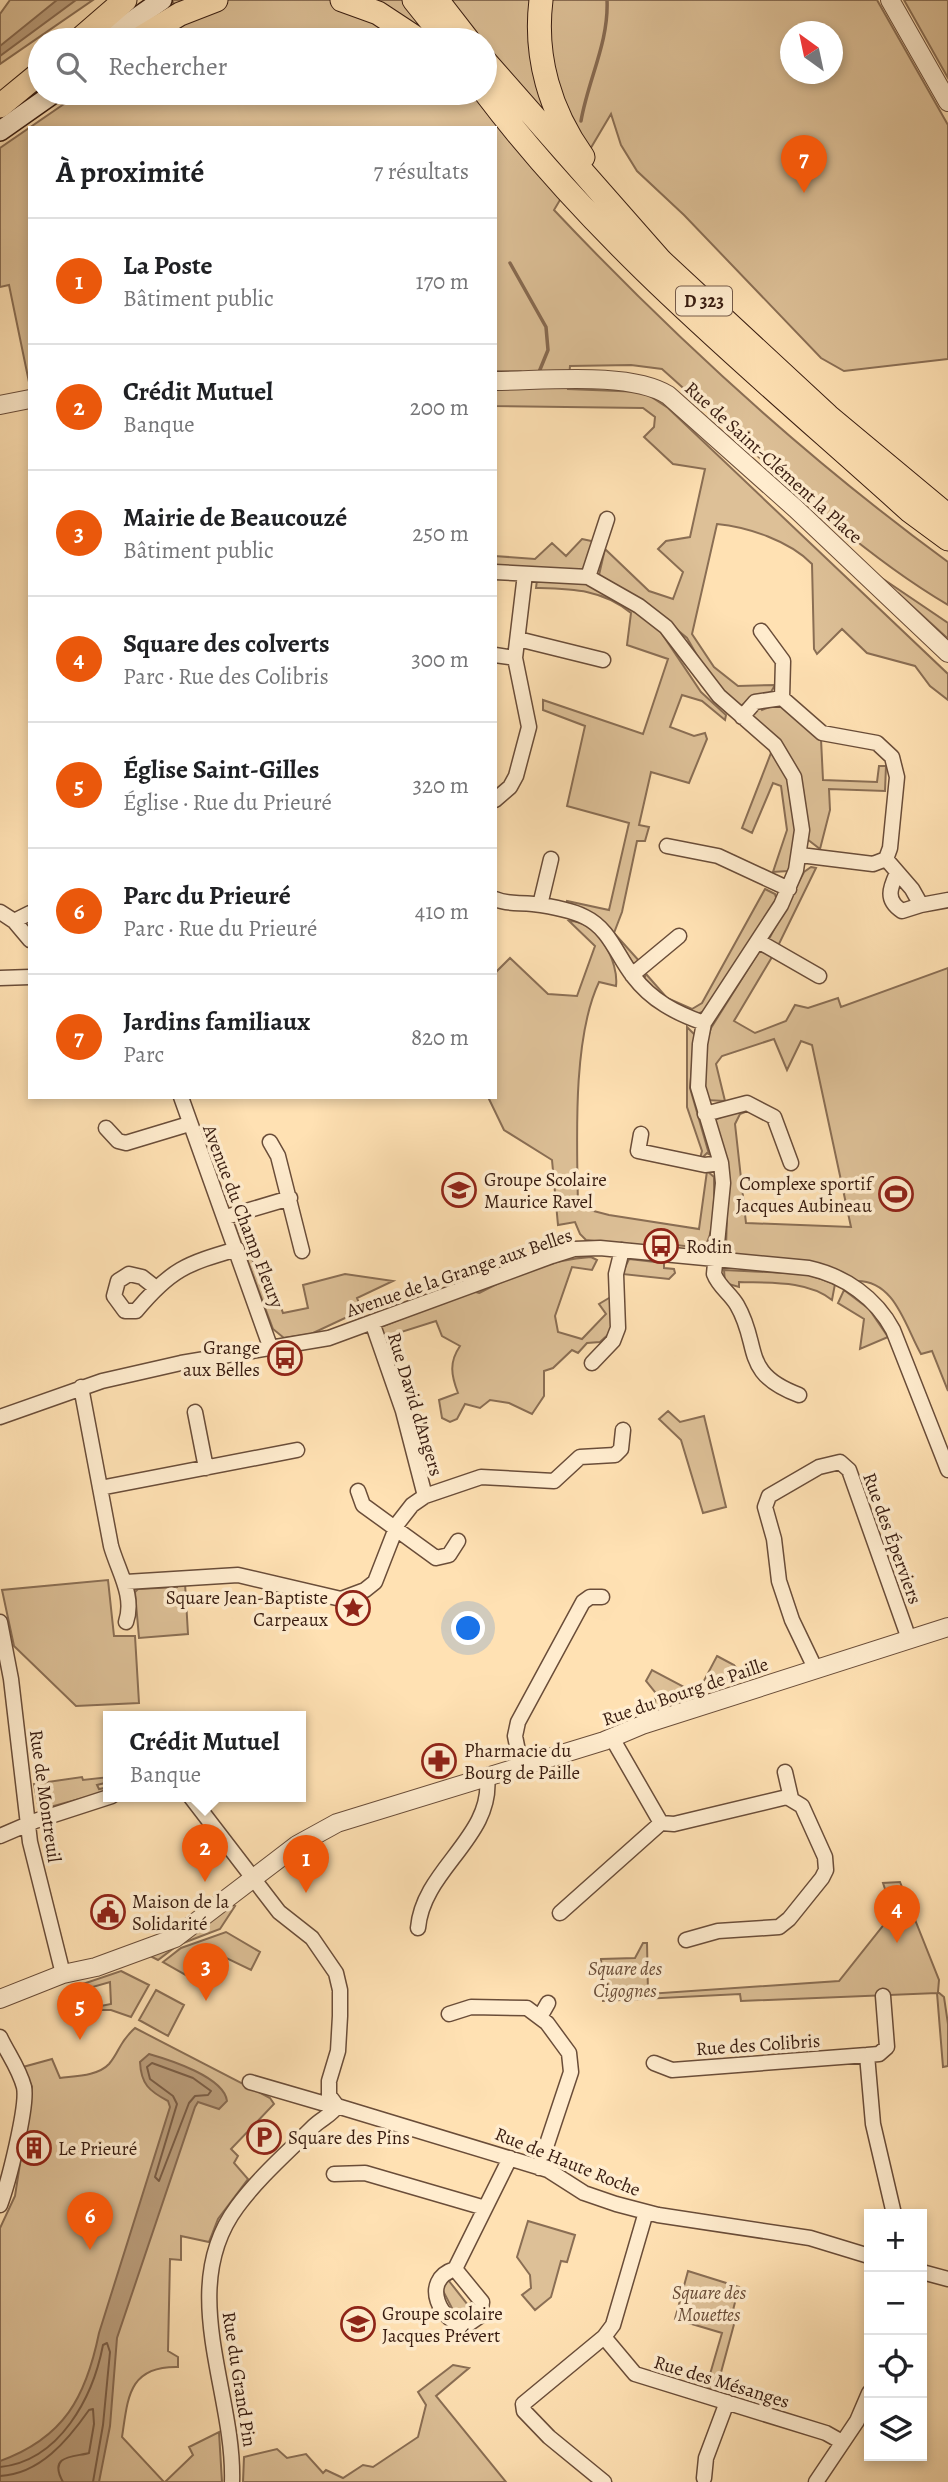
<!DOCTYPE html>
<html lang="fr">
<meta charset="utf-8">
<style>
:root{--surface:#fff;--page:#f2f2f2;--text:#202124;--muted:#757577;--line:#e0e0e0;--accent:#ea580c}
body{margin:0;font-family:Alegreya,serif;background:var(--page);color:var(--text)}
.controls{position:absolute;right:21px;bottom:21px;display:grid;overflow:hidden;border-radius:0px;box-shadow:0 4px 10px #0003}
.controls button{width:63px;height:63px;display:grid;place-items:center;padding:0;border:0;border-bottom:2px solid var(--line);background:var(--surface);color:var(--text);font:35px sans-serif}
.compass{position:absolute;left:780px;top:21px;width:63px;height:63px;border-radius:50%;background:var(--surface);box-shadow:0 4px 10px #0003;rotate:327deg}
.you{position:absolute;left:469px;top:1629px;width:24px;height:24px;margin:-18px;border:5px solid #fff;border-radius:50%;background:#1a73e8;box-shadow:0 0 0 10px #1a73e833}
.badge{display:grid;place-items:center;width:46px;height:46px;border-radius:50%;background:var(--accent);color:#fff;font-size:23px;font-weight:700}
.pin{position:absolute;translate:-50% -58px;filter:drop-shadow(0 2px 4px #0008)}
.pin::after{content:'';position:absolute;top:37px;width:24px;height:21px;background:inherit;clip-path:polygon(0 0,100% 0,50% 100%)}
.popup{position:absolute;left:103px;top:1711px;width:203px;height:91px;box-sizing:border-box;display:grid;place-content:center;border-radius:0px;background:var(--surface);filter:drop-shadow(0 2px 5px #0005);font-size:23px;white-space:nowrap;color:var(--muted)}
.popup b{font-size:26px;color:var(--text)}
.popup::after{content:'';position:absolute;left:50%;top:100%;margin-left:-14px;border:14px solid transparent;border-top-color:var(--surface)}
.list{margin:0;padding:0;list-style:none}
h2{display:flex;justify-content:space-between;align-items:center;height:91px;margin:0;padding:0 28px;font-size:30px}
h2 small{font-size:23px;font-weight:400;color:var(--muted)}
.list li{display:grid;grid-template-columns:46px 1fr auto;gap:21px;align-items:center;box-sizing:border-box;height:126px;padding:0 28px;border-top:2px solid var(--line)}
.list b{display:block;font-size:26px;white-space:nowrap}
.list p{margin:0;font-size:23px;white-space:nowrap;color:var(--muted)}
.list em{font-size:23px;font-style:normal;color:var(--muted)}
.icon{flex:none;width:38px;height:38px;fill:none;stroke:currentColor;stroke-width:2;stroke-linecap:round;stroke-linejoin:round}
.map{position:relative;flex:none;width:948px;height:2482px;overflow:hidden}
.search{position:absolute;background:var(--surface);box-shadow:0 4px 10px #0003;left:28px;top:28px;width:469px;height:77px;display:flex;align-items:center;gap:18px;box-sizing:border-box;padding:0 24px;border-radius:38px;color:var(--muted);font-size:26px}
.panel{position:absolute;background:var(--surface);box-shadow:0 4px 10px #0003;left:28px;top:126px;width:469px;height:973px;border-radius:0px}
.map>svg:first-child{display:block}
</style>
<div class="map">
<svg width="948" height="2482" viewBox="0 0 948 2482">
<rect width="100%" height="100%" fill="#ffe1b3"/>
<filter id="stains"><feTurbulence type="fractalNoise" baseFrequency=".00286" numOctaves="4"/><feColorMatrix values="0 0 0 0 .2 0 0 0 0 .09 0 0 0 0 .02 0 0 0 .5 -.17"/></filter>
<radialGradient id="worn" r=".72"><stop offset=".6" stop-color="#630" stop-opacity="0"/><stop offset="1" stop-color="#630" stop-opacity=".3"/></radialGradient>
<path fill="#ddc097" stroke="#8a6e54" stroke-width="2" fill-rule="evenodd" d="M10,0H93L0,64V14Z
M172,0H877L948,125V359L844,371L821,358L684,215L637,171L621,145L611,114L554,210C675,338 806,458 948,562V605C846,545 751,448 662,369L631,365L570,366L568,389L644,392L668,408L948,674V700L930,686L915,666L867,653L842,629L817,654L814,649L812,564C790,541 748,527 717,524L692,634L714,667L738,686L775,685L771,692L740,706L737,707L706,671L687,638L645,603L599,575L605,549L649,591L673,599L683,572L658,549L666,541L690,537L705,469L673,464L644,437L654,427L655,417L643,408L495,406V128H30V387L9,285L0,287V148L80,93H485V40H160L184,25ZM790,32H832V74H790Z
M904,0H948V78Z
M582,539L596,542L586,568L578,571L495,567V556L535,559L552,543L566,556Z
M861,564L948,623V646Z
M537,580L588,583L625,601L660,631L701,692L726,715L725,720L702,701L682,695L670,727L694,736L705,733L707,739L689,783L651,772L639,825L649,827L645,841H637L622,912L614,933L641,963L634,965L614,933L566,905L567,901L609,910L629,823L567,806L585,726L543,710V700L643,734L668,659L627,645L631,613C602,589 572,589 536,588Z
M769,703H778L821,739L823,780L877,782L879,766H886L885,791L829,789L830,810L820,849L807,839L803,789L785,750L752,716L759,705L762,710L770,707Z
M771,753L783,763L789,775L798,845L788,871L773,872L787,830L781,786L773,783L752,833L742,828Z
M811,867L816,868L777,948L769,939L804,872Z
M765,889L775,894L777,901L705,1011L697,1014L666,1001L644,979L646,974L667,998L692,1009L702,1003Z
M569,921C598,921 619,962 616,986L599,982C572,1039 577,1143 578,1207L609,1215L699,1229L707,1171L714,1177C714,1198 716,1230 704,1248L656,1243L652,1248L586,1240L580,1234L575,1222L558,1225L552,1160L504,1130L488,1097H495V973L510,958L548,994L577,996L595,946Z
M760,950L772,957L734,1021L755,1033L786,1021L795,1005L808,1008L838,998L841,1007L948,968V1391L932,1351L921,1354C905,1326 895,1280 856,1281L735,1256L726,1249L727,1214L714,1120L738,1110H750L740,1114L735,1124L746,1223L851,1227L812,1045L801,1041L787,1070L774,1039L722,1056L716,1064L725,1101L705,1100L703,1053L711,1028Z
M687,1027L695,1035L690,1088L709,1154L707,1153L703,1157L705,1161L699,1162L702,1151L687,1107Z
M237,1223L255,1266L266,1264L283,1313L308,1308L303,1285L345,1274L393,1281L357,1298L364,1316L345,1318L311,1334L284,1338L273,1329L235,1227Z
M591,1257L597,1260L592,1270L572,1267L555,1316L558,1332L582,1339L606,1314L599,1304L609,1298L612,1299L611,1332L600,1342L587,1343L578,1353L572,1350L553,1368L544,1371V1396L532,1414L509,1403L490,1400L480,1408L465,1404L457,1419L450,1422L442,1418L439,1400L458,1393C451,1375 449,1362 460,1346L442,1336L436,1321L401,1332L388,1354L378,1328L472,1291L479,1293C513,1275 552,1259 591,1257Z
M629,1259L664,1263V1268L674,1269L675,1273L669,1279L622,1274Z
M724,1270L807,1274L835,1284L832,1300C808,1280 768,1283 739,1282V1287L725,1283Z
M844,1290L869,1309L888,1337L860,1349L864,1319L838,1303Z
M668,1411L680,1422L704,1416L726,1507L703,1513L681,1440L659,1419Z
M108,1580L114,1636H135L139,1703L76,1706L14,1646L2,1590Z
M185,1583L188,1634L139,1638L135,1592L138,1589L177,1587V1584Z
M717,1656L734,1665L744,1678C715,1685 683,1697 655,1708V1692L646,1681L652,1670L697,1694Z
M82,1777L83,1780L109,1777V1782L97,1785L99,1789L109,1787V1791L39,1810L34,1784Z
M900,1882L939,1980L938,1992L944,1997L948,2024V2066L943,2067L937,1993L741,2001L740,1994L603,2001L601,1959L635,1958L643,1943H647L648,1994L839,1981L893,1913L883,1883Z
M230,1904L235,1906L220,1929L178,1945L158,1960L148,1955Z
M226,1932L260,1952L251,1970L216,1953L200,1983L163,1962L181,1948Z
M121,1971L149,1985L131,2017L111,2010H81L111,2004L110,1982L75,1992L74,1987Z
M156,1990L184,2005L168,2036L139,2020Z
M135,2028L270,2098L274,2104L231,2149L238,2156L234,2163L248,2179L218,2219L209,2242L181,2236V2260L170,2259L168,2351L178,2357V2367C128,2366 128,2398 122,2437L164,2482H0V2228L15,2196L32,2087L23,2067L52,2059L60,2078C75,2076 98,2076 109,2064C120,2051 119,2042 135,2028Z
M528,2221L575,2235L567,2262L561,2261L551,2297L535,2310L522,2295L531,2288L530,2275L517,2257Z
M688,2271L739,2287L732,2314L736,2317L716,2391L706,2388L722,2333L675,2319Z
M457,2275L449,2281L468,2305L476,2299L474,2314L463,2319L455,2314L440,2285Z
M453,2365L469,2368L436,2396L506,2482H243L244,2457L277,2449L287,2458L306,2454L323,2473L326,2470L343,2478L363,2465L373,2467L418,2437L426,2405L418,2392Z
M219,2432L222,2482H165L193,2455L189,2447Z"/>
<path fill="#bb9e7c" stroke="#876a51" stroke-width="2" d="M57,0H76L0,56V46Z
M149,2054C170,2060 224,2077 227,2101L219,2109L198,2102L195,2107L117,2338L110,2426L99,2482H0V2461C64,2438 86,2397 99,2333L170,2107L168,2101C149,2091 141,2084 140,2062Z"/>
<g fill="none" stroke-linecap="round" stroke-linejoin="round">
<path stroke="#7a5d46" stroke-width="2" d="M152,2063L193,2078L211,2091L208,2095L195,2096L189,2103L159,2181L155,2177L177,2104L173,2096L150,2079L147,2067Z
M0,2467C60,2461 93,2397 103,2345L107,2343L110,2352L103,2425L93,2482
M0,2476C40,2474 68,2440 89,2410L93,2409L94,2424L89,2453C76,2457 47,2454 63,2482"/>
<path stroke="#876a51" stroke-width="3.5" d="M581,121C588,80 609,42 607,0
M510,263L546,327L548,350L539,372H536
M495,372H521
M898,594L948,640"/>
<g stroke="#6a4d39" stroke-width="17">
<path id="minor" d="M495,572L588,577L639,606L666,627L719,696L775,745L794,777L802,830L796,870L781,905L704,1023L700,1044L698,1087L721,1163L723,1183L714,1274C719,1287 730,1293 737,1305C761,1346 740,1373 799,1395
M588,577L607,519
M761,631L783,661L782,698
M518,639L603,660
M495,655L515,658
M742,717L755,702L782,698L822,733L877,743L892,757L897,777L890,848L886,859L873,864L800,855
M495,800L510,787L516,776L529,727L515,658L525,574
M667,846L718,856L789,889
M886,859L912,889L921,905L902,911C885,900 890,888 897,873
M495,899C509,905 519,902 533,904C549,906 571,910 585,917C610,929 617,956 633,976C652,1001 676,1013 704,1023
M540,905L551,859
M921,905L948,900
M0,912L14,921L30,913
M14,921L30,940
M758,941L819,976
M632,975L679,936
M0,978L30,977
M181,1097L271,1349
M705,1114L747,1103L774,1117L791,1163
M106,1128L118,1141L126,1143L189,1124
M641,1134L638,1151L705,1165L721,1163
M270,1142L278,1156L302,1251
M226,1217L290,1198
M156,1288L142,1277L129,1274L118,1281L114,1296L125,1311H136C171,1269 186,1264 237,1249
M372,1322L403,1411L425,1496
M592,1363L613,1341L618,1328L616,1274L622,1250
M81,1387L111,1546C118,1571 135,1596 126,1622
M195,1412L206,1468
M0,1417L102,1381L181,1363L329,1338L552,1256L574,1249L600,1248L809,1268C845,1276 876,1298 893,1330L948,1470
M100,1488L297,1450
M358,1491L363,1505L436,1558L449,1555L458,1541
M126,1582L238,1575L341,1599L365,1590L375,1582L398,1523L412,1505L425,1496L481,1477L554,1481L580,1457L615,1455L621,1449L623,1430
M0,1622L11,1679L30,1842L63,1974
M815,1668L792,1620L779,1581L774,1539L765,1507L769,1496L819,1467L840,1462L849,1470L909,1639
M612,1738L661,1823L674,1824L787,1797L802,1806L825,1857L826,1870L822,1878L789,1919L779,1927L718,1931L686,1940
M521,1766L515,1736L518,1722L583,1602L590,1597H602
M785,1772L791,1798
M190,1796L279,1912L312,1938L336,1973L340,1990V2016L338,2051L329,2081V2098
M0,1836L35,1821L112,1796
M560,1913L661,1823
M418,1928C423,1869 494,1837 487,1777
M449,2014L471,2007L527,2008L547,2023L569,2053L571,2072L539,2168
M540,2017L548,2003
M0,2037C8,2054 19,2068 24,2087C28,2106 8,2184 0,2205
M867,2055L879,2054L887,2047L883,1996
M654,2063L672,2070L867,2055L873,2124L894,2214
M250,2082L322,2103L331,2098L337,2106L548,2170L584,2193L616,2204L658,2215L810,2238L869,2256
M334,2174L365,2173L485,2208
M455,2269L482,2302L480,2316L467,2325C441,2325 419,2280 455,2269L510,2158
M922,2272L948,2279
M604,2337L635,2374L826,2433L842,2442
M704,2478L706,2458L727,2402
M232,2482C235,2392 176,2289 237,2207C258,2178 288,2152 314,2126C321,2119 333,2114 337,2106
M604,2482L549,2437L524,2411L523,2404L604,2337L613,2325L646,2212
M816,2482L857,2421L869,2393"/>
</g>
<g stroke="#6a4d39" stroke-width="20">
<path id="tertiary" d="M890,0L948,102
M495,381C542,381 629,371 668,395L796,509L948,653
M0,405L30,399
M0,1999L63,1974L96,1967L175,1938L297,1845L337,1823L604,1741L642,1725L948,1627"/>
</g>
<g stroke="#381c10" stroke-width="22">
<path id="secondary" d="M105,40L162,0
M0,131L54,93"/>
</g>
<g stroke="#381c10" stroke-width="25">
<path id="trunk" d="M342,0L378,13L419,40
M414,0L446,40
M437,0L468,40
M541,0C534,57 550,111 583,157
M79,40L125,0
M137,40L180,14L216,0
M485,61L661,261L828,416L948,516
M485,92C605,251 763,378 910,511L948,539
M0,106L40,73"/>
</g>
<use href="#minor" stroke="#ffecce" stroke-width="14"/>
<use href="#tertiary" stroke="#ffecce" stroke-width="18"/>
<use href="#secondary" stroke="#ffecce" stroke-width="19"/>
<use href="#trunk" stroke="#ffe1b3" stroke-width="23"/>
</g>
<defs>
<g id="school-ring" transform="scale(1.75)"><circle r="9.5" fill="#ffecce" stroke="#8f2418" stroke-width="1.5"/><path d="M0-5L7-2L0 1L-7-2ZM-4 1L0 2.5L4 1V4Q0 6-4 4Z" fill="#8f2418"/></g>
<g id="stadium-ring" transform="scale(1.75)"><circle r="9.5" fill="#ffecce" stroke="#8f2418" stroke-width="1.5"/><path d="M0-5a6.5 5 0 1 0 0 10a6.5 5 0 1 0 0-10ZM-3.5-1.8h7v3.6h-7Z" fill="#8f2418"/></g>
<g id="bus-ring" transform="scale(1.75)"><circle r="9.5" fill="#ffecce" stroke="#8f2418" stroke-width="1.5"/><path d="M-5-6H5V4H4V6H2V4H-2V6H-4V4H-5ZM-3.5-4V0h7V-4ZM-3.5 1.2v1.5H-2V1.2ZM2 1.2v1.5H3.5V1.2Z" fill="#8f2418"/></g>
<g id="sight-ring" transform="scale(1.75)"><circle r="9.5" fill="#ffecce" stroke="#8f2418" stroke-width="1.5"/><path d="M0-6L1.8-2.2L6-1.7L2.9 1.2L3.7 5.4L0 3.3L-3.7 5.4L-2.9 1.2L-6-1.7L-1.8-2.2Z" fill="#8f2418"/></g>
<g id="pharmacy-ring" transform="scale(1.75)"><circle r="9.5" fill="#ffecce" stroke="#8f2418" stroke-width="1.5"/><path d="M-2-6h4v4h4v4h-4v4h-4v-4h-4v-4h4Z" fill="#8f2418"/></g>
<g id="civic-ring" transform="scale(1.75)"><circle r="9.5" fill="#ffecce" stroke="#8f2418" stroke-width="1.5"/><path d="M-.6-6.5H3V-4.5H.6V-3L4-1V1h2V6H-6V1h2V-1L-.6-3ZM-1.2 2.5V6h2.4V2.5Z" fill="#8f2418"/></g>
<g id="parking-ring" transform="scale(1.75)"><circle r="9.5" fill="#ffecce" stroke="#8f2418" stroke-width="1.5"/><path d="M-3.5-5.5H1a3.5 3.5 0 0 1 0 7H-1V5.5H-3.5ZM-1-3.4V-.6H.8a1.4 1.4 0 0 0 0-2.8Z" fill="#8f2418"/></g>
<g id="building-ring" transform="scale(1.75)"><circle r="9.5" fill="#ffecce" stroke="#8f2418" stroke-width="1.5"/><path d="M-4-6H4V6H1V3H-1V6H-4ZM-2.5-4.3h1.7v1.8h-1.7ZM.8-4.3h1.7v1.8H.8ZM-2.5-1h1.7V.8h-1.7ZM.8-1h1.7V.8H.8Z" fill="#8f2418"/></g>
</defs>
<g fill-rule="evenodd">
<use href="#school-ring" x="459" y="1190"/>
<use href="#stadium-ring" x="896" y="1194"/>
<use href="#bus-ring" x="661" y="1246"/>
<use href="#bus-ring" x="285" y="1358"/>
<use href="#sight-ring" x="353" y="1608"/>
<use href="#pharmacy-ring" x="439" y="1761"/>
<use href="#civic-ring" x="108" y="1912"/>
<use href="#parking-ring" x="264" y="2137"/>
<use href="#building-ring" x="34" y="2148"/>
<use href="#school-ring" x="358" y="2324"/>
</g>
<g text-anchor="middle" stroke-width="7" stroke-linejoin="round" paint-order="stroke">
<rect fill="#ffecce" stroke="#745a49" stroke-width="2" x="676" y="286.5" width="56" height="29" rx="5"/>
<g font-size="18" font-weight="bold" fill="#381c10">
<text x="704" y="307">D 323</text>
</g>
<g font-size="19" fill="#381c10" stroke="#ffecce">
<text transform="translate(774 462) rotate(42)" y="7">Rue de Saint-Clément la Place</text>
<text transform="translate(244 1216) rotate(69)" y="7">Avenue du Champ Fleury</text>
<text transform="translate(459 1272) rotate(-19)" y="7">Avenue de la Grange aux Belles</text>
<text transform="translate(416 1404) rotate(73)" y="7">Rue David d'Angers</text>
<text transform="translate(893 1538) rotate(70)" y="7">Rue des Éperviers</text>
<text transform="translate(685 1691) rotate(-19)" y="7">Rue du Bourg de Paille</text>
<text transform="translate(46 1796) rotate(82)" y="7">Rue de Montreuil</text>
<text transform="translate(758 2044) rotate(-4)" y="7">Rue des Colibris</text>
<text transform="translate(568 2161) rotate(22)" y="7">Rue de Haute Roche</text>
<text transform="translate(240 2379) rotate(81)" y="7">Rue du Grand Pin</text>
<text transform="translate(722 2381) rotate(17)" y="7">Rue des Mésanges</text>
</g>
<g font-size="19" fill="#381c10" stroke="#ffecce" text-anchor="start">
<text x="484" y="1186">Groupe Scolaire<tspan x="484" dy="22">Maurice Ravel</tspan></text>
<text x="872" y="1190" text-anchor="end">Complexe sportif<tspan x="872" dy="22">Jacques Aubineau</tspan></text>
<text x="686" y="1253">Rodin</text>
<text x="260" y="1354" text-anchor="end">Grange<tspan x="260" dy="22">aux Belles</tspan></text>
<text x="328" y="1604" text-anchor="end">Square Jean-Baptiste<tspan x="328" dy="22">Carpeaux</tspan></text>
<text x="464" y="1757">Pharmacie du<tspan x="464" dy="22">Bourg de Paille</tspan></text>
<text x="132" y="1908">Maison de la<tspan x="132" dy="22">Solidarité</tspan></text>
<text x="288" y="2144">Square des Pins</text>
<text x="58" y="2155">Le Prieuré</text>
<text x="382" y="2320">Groupe scolaire<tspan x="382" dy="22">Jacques Prévert</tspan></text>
</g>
<g font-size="19" font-style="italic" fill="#6a4d38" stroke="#ffecce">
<text x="625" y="1975">Square des<tspan x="625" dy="22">Cigognes</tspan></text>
<text x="709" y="2299">Square des<tspan x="709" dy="22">Mouettes</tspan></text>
</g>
</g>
<rect width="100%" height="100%" filter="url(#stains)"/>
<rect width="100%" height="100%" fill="url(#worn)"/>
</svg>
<div class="controls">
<button>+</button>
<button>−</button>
<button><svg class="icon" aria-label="locate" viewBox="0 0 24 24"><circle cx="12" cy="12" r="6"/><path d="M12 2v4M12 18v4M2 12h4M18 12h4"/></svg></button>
<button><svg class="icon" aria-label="layers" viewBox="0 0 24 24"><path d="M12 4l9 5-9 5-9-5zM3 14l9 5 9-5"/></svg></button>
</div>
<svg class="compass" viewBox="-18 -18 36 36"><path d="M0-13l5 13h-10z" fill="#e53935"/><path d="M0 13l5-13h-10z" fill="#757577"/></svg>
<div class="you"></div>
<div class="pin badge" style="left:306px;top:1893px">1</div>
<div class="pin badge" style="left:205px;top:1882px">2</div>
<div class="popup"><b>Crédit Mutuel</b>Banque</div>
<div class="pin badge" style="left:206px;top:2001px">3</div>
<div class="pin badge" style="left:897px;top:1943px">4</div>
<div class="pin badge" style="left:80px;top:2040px">5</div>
<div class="pin badge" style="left:90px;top:2250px">6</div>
<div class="pin badge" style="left:804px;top:193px">7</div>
<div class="search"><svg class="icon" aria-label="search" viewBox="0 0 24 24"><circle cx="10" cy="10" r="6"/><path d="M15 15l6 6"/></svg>Rechercher</div>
<section class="panel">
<h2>À proximité<small>7 résultats</small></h2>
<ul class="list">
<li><span class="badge">1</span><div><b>La Poste</b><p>Bâtiment public</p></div><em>170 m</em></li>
<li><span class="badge">2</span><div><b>Crédit Mutuel</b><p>Banque</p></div><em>200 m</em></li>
<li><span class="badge">3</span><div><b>Mairie de Beaucouzé</b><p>Bâtiment public</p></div><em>250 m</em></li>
<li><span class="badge">4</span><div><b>Square des colverts</b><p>Parc · Rue des Colibris</p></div><em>300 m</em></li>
<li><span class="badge">5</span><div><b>Église Saint-Gilles</b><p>Église · Rue du Prieuré</p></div><em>320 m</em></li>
<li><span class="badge">6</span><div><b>Parc du Prieuré</b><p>Parc · Rue du Prieuré</p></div><em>410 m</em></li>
<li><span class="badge">7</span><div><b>Jardins familiaux</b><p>Parc</p></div><em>820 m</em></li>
</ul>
</section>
</div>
